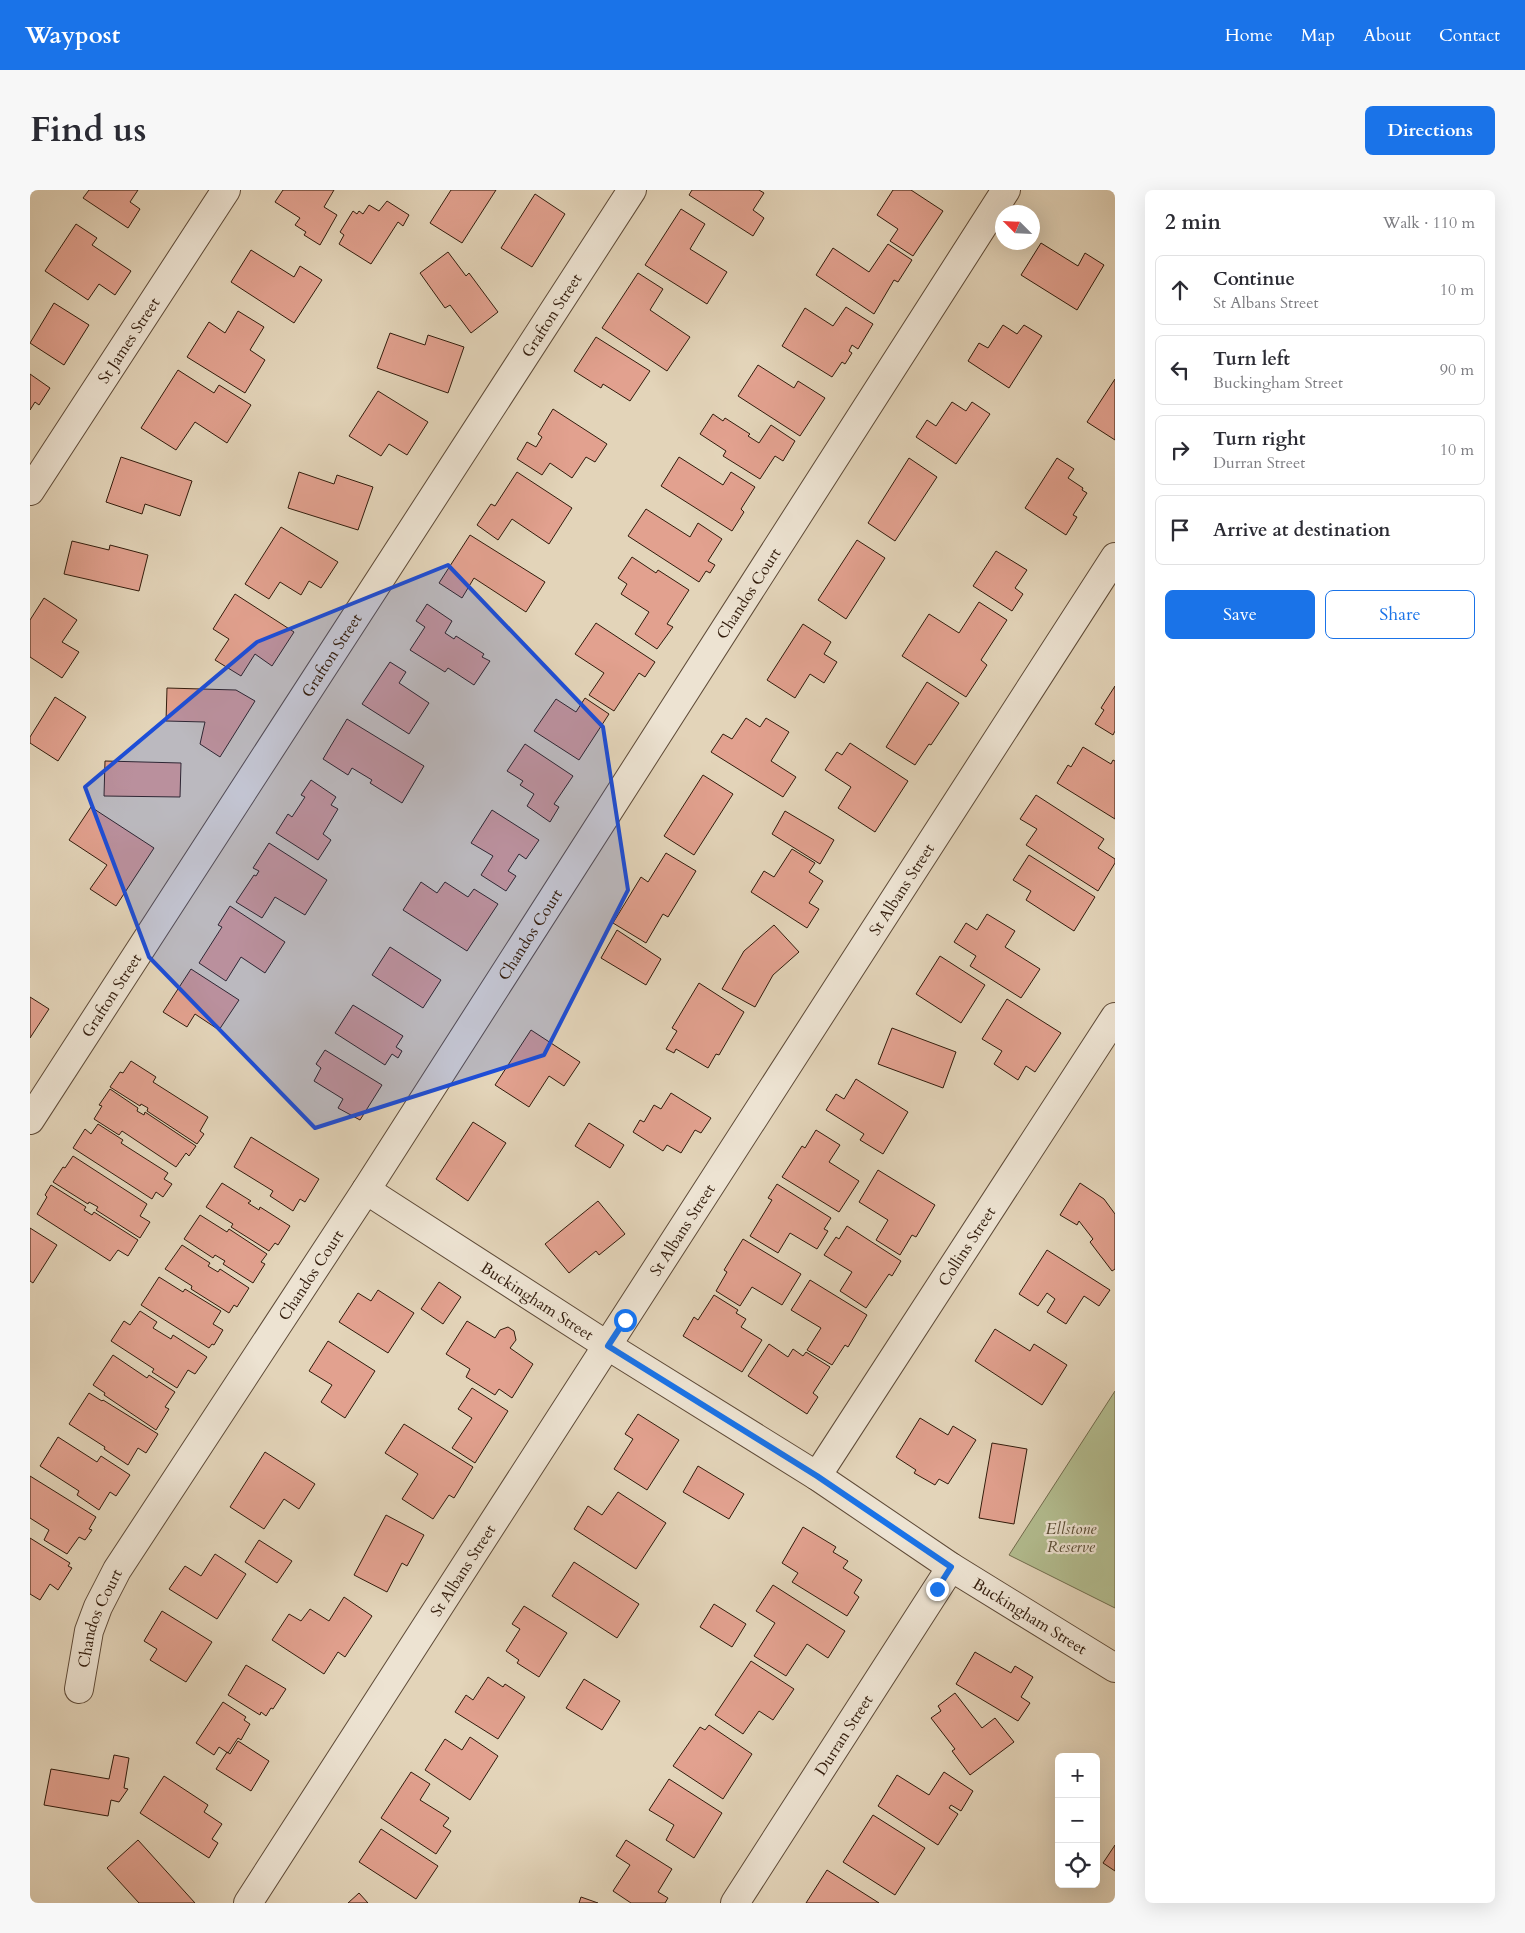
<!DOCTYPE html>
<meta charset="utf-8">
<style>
:root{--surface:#fff;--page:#f7f7f7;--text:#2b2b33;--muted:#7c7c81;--line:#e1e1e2;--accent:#1a73e8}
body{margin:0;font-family:Cardo,serif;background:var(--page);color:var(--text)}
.controls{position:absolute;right:15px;bottom:15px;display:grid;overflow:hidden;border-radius:8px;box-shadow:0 5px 20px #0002}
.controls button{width:45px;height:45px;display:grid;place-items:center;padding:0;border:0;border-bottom:1px solid var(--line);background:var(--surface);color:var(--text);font:25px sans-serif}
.compass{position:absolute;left:965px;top:15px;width:45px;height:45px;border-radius:50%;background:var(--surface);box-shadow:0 5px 20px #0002;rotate:294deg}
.stop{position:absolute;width:15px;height:15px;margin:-11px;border:4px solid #1a73e8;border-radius:50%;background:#fff}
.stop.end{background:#1a73e8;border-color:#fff;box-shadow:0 1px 5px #0008}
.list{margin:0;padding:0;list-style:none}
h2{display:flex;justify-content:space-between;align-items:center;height:65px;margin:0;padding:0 20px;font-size:21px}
h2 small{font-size:16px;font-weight:400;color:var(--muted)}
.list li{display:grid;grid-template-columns:32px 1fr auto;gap:15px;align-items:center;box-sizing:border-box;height:70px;margin:0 10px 10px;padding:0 10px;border:1px solid var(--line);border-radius:8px}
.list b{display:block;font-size:19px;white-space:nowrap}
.list p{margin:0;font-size:16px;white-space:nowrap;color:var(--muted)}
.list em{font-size:16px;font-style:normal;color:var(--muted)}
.actions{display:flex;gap:10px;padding:15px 20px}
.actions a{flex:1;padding:11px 0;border:1px solid var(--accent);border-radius:8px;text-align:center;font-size:18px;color:var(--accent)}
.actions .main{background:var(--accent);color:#fff}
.icon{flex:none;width:28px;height:28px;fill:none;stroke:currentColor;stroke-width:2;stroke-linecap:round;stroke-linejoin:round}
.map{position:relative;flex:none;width:1085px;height:1713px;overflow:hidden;border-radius:8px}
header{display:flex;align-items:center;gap:30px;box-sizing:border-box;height:70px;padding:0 25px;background:var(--accent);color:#fff}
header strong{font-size:24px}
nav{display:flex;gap:28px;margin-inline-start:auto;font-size:18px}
.intro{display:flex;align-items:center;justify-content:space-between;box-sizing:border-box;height:120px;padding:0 30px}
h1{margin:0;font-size:35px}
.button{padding:12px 22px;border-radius:8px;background:var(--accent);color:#fff;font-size:18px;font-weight:700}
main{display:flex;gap:30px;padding:0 30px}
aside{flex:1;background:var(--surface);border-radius:8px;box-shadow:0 5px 20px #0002}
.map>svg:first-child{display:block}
</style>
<header>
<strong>Waypost</strong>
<nav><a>Home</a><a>Map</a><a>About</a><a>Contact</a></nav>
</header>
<div class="intro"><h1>Find us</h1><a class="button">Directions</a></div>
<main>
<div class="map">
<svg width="1085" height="1713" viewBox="0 0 1085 1713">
<rect width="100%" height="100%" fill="#e3d4b9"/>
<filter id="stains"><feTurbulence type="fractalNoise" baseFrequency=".004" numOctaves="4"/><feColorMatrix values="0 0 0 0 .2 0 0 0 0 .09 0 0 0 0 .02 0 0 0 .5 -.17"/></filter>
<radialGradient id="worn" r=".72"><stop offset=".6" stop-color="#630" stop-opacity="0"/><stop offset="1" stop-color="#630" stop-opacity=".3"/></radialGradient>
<path fill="#b3bd90" stroke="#726c4e" d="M1085,1201V1418L979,1365Z"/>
<path fill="#e2a18f" stroke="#321c0c" d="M59,0H108L100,12L110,19L98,38L53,8Z
M253,0H304L294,17L307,25L290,55L274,45L276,42L265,35L270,28L245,12Z
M421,0H466L432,53L400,33Z
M662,0H729L734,3L723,20L734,28L723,46L659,5Z
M863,0H881L913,21L883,66L860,51L868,39L847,25Z
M505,4L535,24L502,77L471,58Z
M357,11L379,25L373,36L368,32L341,74L309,54L314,45L310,42L323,21L327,24L329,21L333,24L339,15L349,21Z
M651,19L675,34L660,59L697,82L677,114L615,75Z
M46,34L67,48L62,55L101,81L85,105L69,94L58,110L15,81Z
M1011,53L1048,76L1055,63L1074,75L1047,120L991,85Z
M858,54L882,70L868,92L864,90L844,124L786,85L803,58L839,82Z
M221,60L264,87L270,76L292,90L264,133L201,92Z
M418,62L436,86L439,83L468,122L441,143L420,115L415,118L390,83Z
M608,83L633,99L620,120L660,147L637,181L572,138Z
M24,113L59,135L34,175L0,153Z
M816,117L843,134L828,159L822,155L819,161L822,163L815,174L812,172L802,187L752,156L775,118L803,136Z
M208,121L234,137L220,160L235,170L215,203L157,167L179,132L195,143Z
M973,135L987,144L994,135L1012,146L979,198L938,171L949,153L958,158Z
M360,143L395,155L398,145L434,157L418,203L347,178Z
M566,147L620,181L600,211L573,194L571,198L544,181Z
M728,175L764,198L768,191L795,208L770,246L708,206Z
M148,180L184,203L189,195L221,215L197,253L165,232L146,260L111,238Z
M0,184L20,198L9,215L5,212L0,220Z
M1085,189V250L1057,232Z
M348,201L398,232L377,265L359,254L351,266L319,246Z
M922,212L936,221L942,212L960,224L926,274L886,247L897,230L906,236Z
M523,219L577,254L565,272L556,267L542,288L520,273L512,285L487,269L497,252L506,257L512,247L508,244Z
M683,224L693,231L695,228L720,244L718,246L729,253L741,235L765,251L753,271L745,266L730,289L693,266L696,261L670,244Z
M91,267L162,291L150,326L115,314L112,324L76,312Z
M649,267L693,295L701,282L725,297L711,319L714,322L702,341L631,296Z
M879,268L907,287L865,351L838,333Z
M1027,268L1044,279L1038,288L1053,298L1052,300L1057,303L1043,325L1047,327L1036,345L995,318Z
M269,282L304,294L307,285L343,297L328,340L258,318Z
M487,282L542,318L519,354L482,329L468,350L447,335L461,314L465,316Z
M616,319L660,347L668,333L692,349L678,371L685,375L680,383L676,381L669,392L598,346Z
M251,337L308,372L291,398L279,391L271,405L250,392L239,409L215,394Z
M440,345L515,392L496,422L444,388L432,408L409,393Z
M827,350L855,368L816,429L788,410Z
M42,351L79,360L80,355L118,365L109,401L34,384Z
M966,361L997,380L985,398L993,404L982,421L943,396Z
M602,367L626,383L628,380L659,400L637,434L643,437L627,459L605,444L619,422L591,404L597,394L588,388Z
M205,404L264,442L242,476L225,464L211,486L185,470L199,449L183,439Z
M14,408L47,430L32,452L49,462L32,488L0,467V430Z
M949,412L977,430L951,470L957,475L936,507L872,466L899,424L929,443Z
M397,414L422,431L415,443L424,449L426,446L454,464L452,467L460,471L444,495L418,478L415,482L380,460L395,437L386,431Z
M566,433L625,472L615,487L609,483L584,521L559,505L574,483L545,464Z
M773,434L801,452L794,464L807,472L794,493L780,484L765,508L737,490Z
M360,472L376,482L369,493L399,513L379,544L332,514Z
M897,492L929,513L901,555L899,554L885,575L856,557Z
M1085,496V541L1083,545L1065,534L1074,520L1071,518Z
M137,498L206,500L225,511L190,567L170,554L175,532L136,531Z
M25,507L56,527L28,571L0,553V547Z
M555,508L579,524L549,570L504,541L526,509L546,522Z
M716,528L730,537L736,528L759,542L741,571L766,587L753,607L681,562L693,544L702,549Z
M317,529L394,576L372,613L340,593L342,590L322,578L318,585L293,569Z
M820,553L878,591L845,642L808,618L821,597L795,580L807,562L812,565Z
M495,554L543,586L524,614L529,617L520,632L497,616L504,604L490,595L493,591L477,581Z
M1053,557L1081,574L1083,570L1085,571V629L1027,593L1038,575L1041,577Z
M75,571L151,573L150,607L74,606Z
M673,585L703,604L664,665L634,646Z
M281,590L306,607L301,615L308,619L293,644L301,650L288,670L246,643L258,624L262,627L275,607L271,605Z
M1006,605L1074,649L1068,658L1085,669V673L1068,701L996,655L1007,639L990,629Z
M61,617L124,658L86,716L60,699L77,675L39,650Z
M462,620L509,650L496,669L489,664L478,681L486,686L476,701L451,685L463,666L441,653Z
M755,621L804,650L790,674L742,644Z
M239,653L297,690L275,725L245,707L232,728L206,712L224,685L226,686L229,681L223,678Z
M762,659L785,673L779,682L793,691L779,713L789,719L777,738L721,702L734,681L744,687Z
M636,663L666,681L638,727L633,724L616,753L583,733L611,687L618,692Z
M999,665L1065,707L1044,741L996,710L1001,701L983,690Z
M391,692L407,703L415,692L438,707L444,699L468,714L437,761L373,720Z
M200,716L255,752L235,783L211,767L196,791L169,773L192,737L188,735Z
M957,724L985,741L975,757L1010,779L991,808L940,776L946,766L924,752L936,733L947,740Z
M744,735L769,762L743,785L725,817L692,799L714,761Z
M587,740L631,769L616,795L571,768Z
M360,757L411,790L393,818L342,785Z
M910,766L955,795L931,833L886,804Z
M161,779L209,810L189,840L165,824L157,837L133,822Z
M669,793L714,822L689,865L686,864L678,878L646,859L644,863L636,859L647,841L642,838Z
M0,807L19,819L0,848Z
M977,809L1031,843L1005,882L996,876L988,890L964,874L972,861L952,849Z
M323,815L373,846L366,857L372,861L368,868L362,864L355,875L305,843Z
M862,838L926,862L913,898L848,874Z
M501,840L550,872L534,896L519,886L499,917L465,895Z
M295,860L352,895L330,930L308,918L313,909L284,891L291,878L286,874Z
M101,871L126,887L123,892L178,927L170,941L174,944L167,954L117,921L118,918L111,914L110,916L80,897L90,882L93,883Z
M826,889L878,922L853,964L830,950L834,944L796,920L806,904L814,909Z
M80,899L108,918L107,921L114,925L115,922L166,956L159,966L156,963L146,977L92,941L89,945L64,929L72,916L69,915Z
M641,903L681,928L671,943L665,940L651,963L637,955L633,961L603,942L610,930L614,932L624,915L631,919Z
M443,932L476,953L438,1011L406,989Z
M559,933L594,955L580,978L545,956Z
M68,934L93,950L91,953L138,983L134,989L142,994L133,1007L126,1002L122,1009L43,958L55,939L61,944Z
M786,940L810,955L799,972L829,991L809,1022L752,987L772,956L775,958Z
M221,947L289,989L275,1012L270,1009L263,1021L240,1006L243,1001L204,977Z
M43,966L117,1014L110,1026L120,1032L110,1048L66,1020L68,1017L59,1012L58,1014L23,992L33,977L35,978Z
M848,980L905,1015L886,1047L882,1045L870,1065L846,1050L858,1030L829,1012Z
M192,993L221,1011L218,1013L229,1020L230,1017L260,1036L248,1055L245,1053L239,1061L201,1037L203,1034L176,1017Z
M1050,993L1074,1009L1085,1024V1079L1082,1081L1060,1052L1063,1049L1049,1031L1047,1035L1030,1025Z
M747,994L801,1028L794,1039L798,1041L787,1059L760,1043L748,1063L720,1046L742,1010L738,1008Z
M21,995L56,1017L54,1020L62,1025L64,1022L108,1050L98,1066L88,1060L80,1071L7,1024L17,1007L15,1005Z
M568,1011L595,1044L569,1065L566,1061L539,1083L515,1054Z
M170,1025L197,1042L199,1039L237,1064L231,1072L235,1074L223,1093L193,1074L195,1071L185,1065L183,1068L154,1049Z
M817,1036L871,1071L862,1086L859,1084L836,1118L810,1101L822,1082L794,1065L806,1047L809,1049Z
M0,1038L27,1055L3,1093L0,1091Z
M713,1049L771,1084L752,1115L722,1097L710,1116L686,1101L697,1082L694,1080Z
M152,1055L180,1073L178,1076L188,1082L190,1079L219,1098L207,1117L204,1115L199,1123L161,1099L162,1096L135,1079Z
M1017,1060L1080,1100L1069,1116L1054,1106L1036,1134L1017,1122L1025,1109L1017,1103L1008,1116L989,1104Z
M129,1087L153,1102L155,1099L191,1121L183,1134L193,1140L184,1155L182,1154L179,1158L111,1115Z
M780,1090L837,1125L818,1157L815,1155L802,1175L777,1160L791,1138L761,1120Z
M409,1092L431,1107L413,1134L391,1119Z
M348,1100L384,1123L358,1163L309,1132L328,1103L341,1111Z
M684,1105L708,1120L706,1123L716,1129L711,1137L732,1150L712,1182L653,1146L664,1127L668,1130Z
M110,1121L127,1132L123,1138L141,1149L143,1145L177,1167L165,1184L158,1180L147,1198L122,1182L124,1179L81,1151L94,1131L100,1135Z
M437,1131L465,1148L470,1140L478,1137L484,1141L486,1150L480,1158L503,1174L482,1208L469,1199L465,1205L436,1187L440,1179L416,1164Z
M965,1139L1000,1161L1004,1154L1037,1175L1012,1215L945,1171Z
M298,1151L345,1181L315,1228L291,1212L302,1195L279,1181Z
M739,1154L758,1167L763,1159L773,1166L776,1162L800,1177L783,1203L788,1207L777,1224L718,1186Z
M83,1165L117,1188L119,1185L145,1202L135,1217L139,1219L126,1240L74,1205L75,1203L63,1195Z
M442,1198L478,1221L445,1273L422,1258L442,1228L428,1219Z
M59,1203L72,1211L73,1210L128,1244L116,1263L108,1258L98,1275L74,1259L75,1257L39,1234Z
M608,1224L649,1250L617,1300L584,1279L603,1249L595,1244Z
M890,1228L918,1245L923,1236L946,1250L918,1294L909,1289L905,1295L884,1283L886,1280L866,1267Z
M374,1234L443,1277L424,1308L419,1305L403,1329L372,1309L388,1284L355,1263Z
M28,1247L67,1272L71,1266L100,1285L86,1306L80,1302L69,1320L47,1305L49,1301L10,1276Z
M962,1253L997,1259L984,1334L949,1328Z
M235,1262L285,1294L269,1319L254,1309L234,1339L200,1317Z
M668,1276L714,1304L699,1329L653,1302Z
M0,1286L66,1327L59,1339L62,1340L55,1350L49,1347L37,1364L14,1350L19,1340L0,1328Z
M588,1302L636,1333L606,1379L544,1339L558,1316L572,1325Z
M356,1325L394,1345L377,1376L372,1373L357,1402L324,1385Z
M773,1337L806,1357L803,1362L818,1371L813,1378L832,1390L824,1403L829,1407L817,1426L762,1392L768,1383L752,1373Z
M0,1348L40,1373L38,1376L42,1378L28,1400L20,1394L10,1410L0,1404Z
M229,1350L262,1371L247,1393L215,1372Z
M185,1364L216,1384L187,1429L139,1399L155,1376L171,1386Z
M544,1372L609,1414L587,1448L522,1406Z
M743,1395L815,1441L798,1468L777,1454L756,1486L724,1466L745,1433L726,1421Z
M314,1407L342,1426L315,1467L308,1462L294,1484L242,1450L259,1424L271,1431L280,1419L299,1431Z
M684,1414L716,1434L702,1457L670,1437Z
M494,1416L537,1443L509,1487L487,1473L489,1470L476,1461L490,1439L482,1434Z
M132,1421L182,1452L156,1492L120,1470L127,1459L114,1451Z
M945,1462L981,1483L985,1476L1003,1487L991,1507L1000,1513L988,1531L926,1494Z
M721,1471L764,1499L743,1530L729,1521L713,1544L685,1525Z
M216,1475L256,1499L243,1519L241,1518L236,1526L231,1522L230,1525L198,1505Z
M458,1487L473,1497L475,1494L495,1507L468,1549L425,1522L436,1505L443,1510Z
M554,1489L590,1511L572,1540L536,1518Z
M925,1503L952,1538L965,1528L984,1552L940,1585L922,1561L925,1559L901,1528L911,1521L908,1516Z
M193,1512L216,1527L214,1530L220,1534L211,1550L208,1548L198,1563L189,1557L184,1565L166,1553Z
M679,1535L722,1564L693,1609L643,1576L670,1537L675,1540Z
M440,1547L468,1566L440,1610L395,1580L415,1549L432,1560Z
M208,1551L239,1571L221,1601L186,1579L197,1562L200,1564Z
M84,1565L99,1568L94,1598L98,1599L89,1612L81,1610L78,1626L14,1615L21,1579L79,1589Z
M381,1582L400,1594L390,1610L419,1628L413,1636L421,1641L406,1664L351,1628Z
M914,1582L943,1601L931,1621L921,1615L919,1618L928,1624L908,1655L848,1616L867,1585L899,1605Z
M134,1586L178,1615L174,1622L192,1634L182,1649L188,1653L179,1668L110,1623Z
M639,1589L692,1623L664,1668L636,1650L644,1635L619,1620Z
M843,1625L895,1658L865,1705L813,1672Z
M351,1639L408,1676L386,1709L329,1672Z
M108,1650L165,1713H109L77,1678Z
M596,1650L642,1679L628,1702L638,1708L635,1713H601L583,1701L600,1675L586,1666Z
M1085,1655V1681L1073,1673Z
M797,1680L849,1713H776Z
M329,1703L338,1713H318Z
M551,1707L568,1713H549Z"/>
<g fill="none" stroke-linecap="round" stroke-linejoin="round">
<g stroke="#5e4a37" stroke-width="30">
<g id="minor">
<path id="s1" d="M0,301L196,0"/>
<path id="s2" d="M0,930L602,0"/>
<path id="s3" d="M336,1000L578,1156L787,1286L921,1377L1085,1478"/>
<path id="s4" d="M787,1286L1085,827"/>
<path id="s5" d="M49,1499L59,1441L68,1417L87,1380L336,1000L976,0"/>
<path id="s6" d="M218,1713L1085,367"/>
<path id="s7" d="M705,1713L921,1377"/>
</g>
</g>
<use href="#minor" stroke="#ede3d2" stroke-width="28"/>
</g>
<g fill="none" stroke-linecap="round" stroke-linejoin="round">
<path stroke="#1a73e8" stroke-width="6" d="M595,1130L578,1156L787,1286L921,1377L907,1399"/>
</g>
<path fill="#1d4ed8" fill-opacity="0.2" stroke="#1d4ed8" stroke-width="4" stroke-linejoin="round" d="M418,375L573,537L598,700L514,865L285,938L119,767L55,597L227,452Z"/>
<g text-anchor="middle" stroke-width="4.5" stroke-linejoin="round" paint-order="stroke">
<g font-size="16" fill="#321c0c" stroke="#ede3d2">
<text dy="6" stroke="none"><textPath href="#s2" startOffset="959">Grafton Street</textPath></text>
<text dy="6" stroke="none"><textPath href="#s1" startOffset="180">St James Street</textPath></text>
<text dy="6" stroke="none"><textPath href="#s5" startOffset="1289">Chandos Court</textPath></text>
<text dy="6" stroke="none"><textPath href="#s2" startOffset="554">Grafton Street</textPath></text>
<text dy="6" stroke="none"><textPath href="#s6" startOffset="1206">St Albans Street</textPath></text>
<text dy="6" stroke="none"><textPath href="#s5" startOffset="884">Chandos Court</textPath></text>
<text dy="6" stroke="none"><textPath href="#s2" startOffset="149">Grafton Street</textPath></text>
<text dy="6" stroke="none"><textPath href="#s6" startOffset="801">St Albans Street</textPath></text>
<text dy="6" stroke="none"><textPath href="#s4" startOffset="274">Collins Street</textPath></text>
<text dy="6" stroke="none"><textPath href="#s5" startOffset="479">Chandos Court</textPath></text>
<text dy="6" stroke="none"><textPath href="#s3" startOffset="204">Buckingham Street</textPath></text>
<text dy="6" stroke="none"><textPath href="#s6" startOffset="396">St Albans Street</textPath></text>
<text dy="6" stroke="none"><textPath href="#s3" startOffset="789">Buckingham Street</textPath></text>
<text dy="6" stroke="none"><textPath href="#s5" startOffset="74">Chandos Court</textPath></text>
<text dy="6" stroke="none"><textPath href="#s7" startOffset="200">Durran Street</textPath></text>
</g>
<g font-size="16" font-style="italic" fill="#594c34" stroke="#ede3d2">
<text x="1041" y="1344">Ellstone<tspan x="1041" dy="18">Reserve</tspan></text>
</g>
</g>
<rect width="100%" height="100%" filter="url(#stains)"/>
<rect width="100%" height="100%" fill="url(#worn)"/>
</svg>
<div class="controls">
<button>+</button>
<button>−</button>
<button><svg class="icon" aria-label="locate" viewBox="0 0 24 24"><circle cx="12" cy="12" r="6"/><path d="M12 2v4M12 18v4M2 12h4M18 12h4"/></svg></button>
</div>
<svg class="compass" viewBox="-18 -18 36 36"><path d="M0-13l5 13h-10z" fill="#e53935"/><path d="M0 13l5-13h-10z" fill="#7c7c81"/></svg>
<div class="stop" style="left:595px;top:1130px"></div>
<div class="stop end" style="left:907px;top:1399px"></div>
</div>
<aside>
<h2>2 min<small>Walk · 110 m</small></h2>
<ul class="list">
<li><svg class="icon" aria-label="ahead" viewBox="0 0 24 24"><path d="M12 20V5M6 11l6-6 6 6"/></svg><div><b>Continue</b><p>St Albans Street</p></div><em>10 m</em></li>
<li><svg class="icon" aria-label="left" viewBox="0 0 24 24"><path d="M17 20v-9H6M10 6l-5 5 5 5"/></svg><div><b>Turn left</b><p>Buckingham Street</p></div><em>90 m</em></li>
<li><svg class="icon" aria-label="right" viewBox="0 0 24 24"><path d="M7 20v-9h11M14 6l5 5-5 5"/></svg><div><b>Turn right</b><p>Durran Street</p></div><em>10 m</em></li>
<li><svg class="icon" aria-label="arrive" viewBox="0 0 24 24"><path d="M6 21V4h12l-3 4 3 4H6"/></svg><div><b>Arrive at destination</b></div></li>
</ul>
<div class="actions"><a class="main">Save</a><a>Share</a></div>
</aside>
</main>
